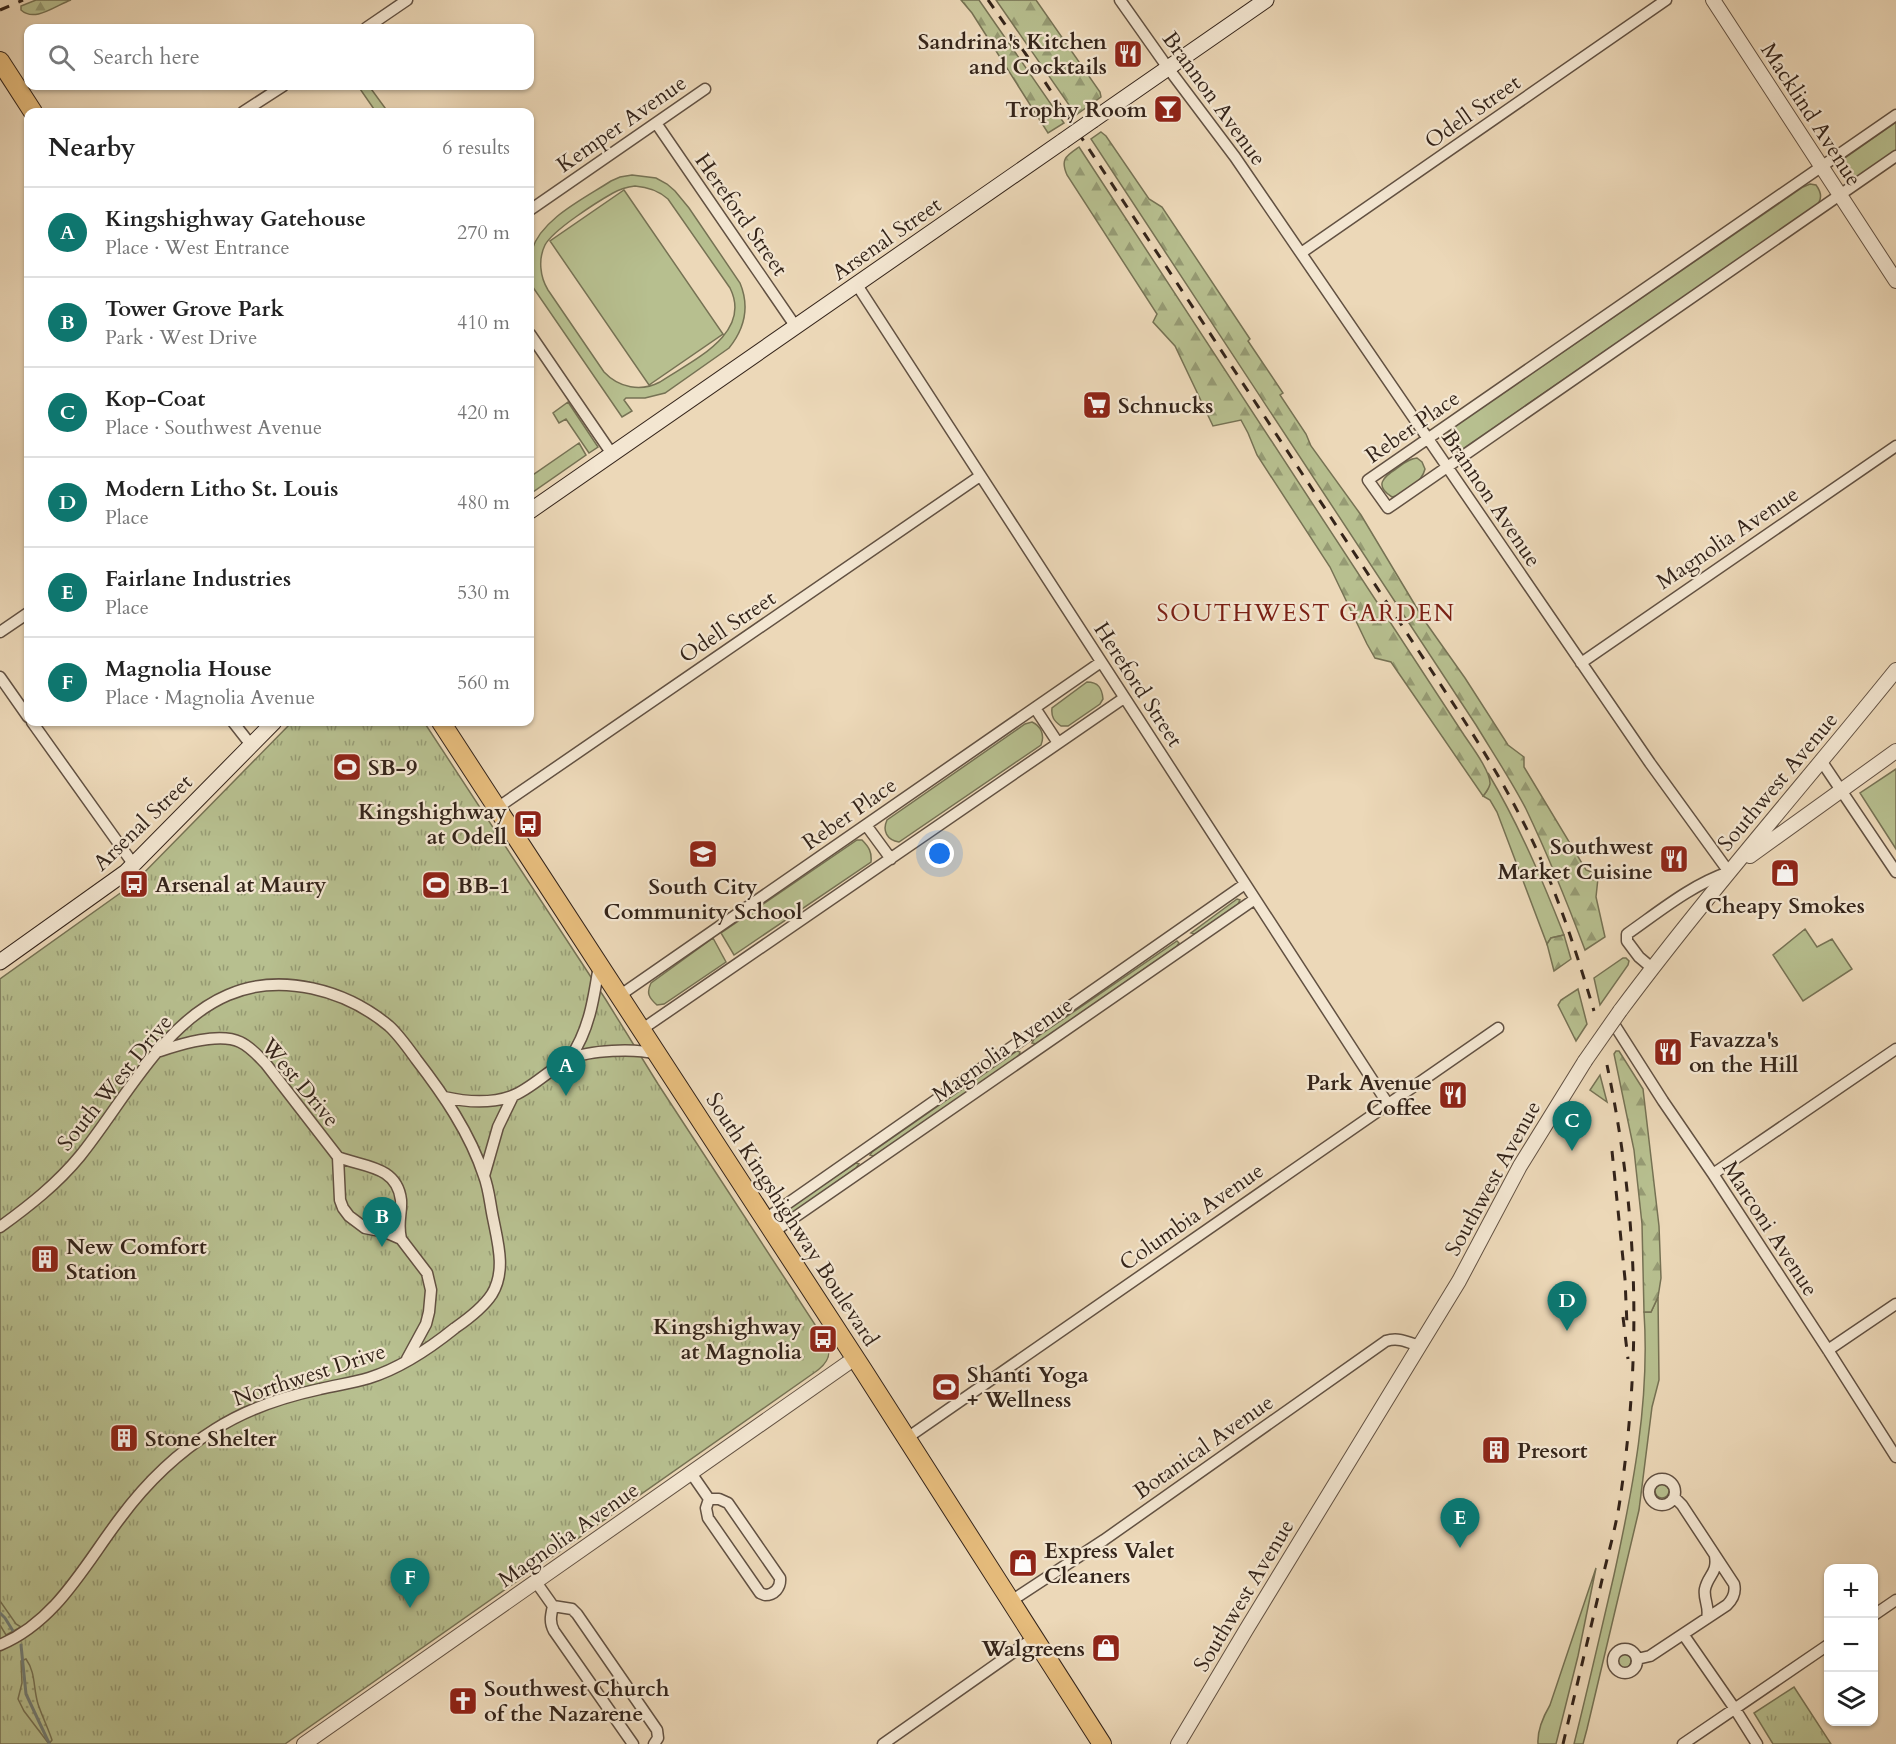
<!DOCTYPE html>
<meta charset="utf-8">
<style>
:root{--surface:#fff;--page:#f2f2f2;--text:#222;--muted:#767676;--line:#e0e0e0;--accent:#0f766e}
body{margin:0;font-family:Cardo,serif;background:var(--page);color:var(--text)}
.controls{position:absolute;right:18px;bottom:18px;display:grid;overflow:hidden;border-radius:12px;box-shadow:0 2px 4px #0004}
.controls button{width:54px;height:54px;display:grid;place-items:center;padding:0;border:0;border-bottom:2px solid var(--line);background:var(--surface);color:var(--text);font:30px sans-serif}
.you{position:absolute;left:940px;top:854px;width:21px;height:21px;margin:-15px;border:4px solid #fff;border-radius:50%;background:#1a73e8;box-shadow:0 0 0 9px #1a73e833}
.badge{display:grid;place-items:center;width:39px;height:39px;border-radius:50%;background:var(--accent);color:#fff;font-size:20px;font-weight:700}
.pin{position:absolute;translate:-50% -50px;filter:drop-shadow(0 2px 3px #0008)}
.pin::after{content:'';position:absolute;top:32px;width:21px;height:18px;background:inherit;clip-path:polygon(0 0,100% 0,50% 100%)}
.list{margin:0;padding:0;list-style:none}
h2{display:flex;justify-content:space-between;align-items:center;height:78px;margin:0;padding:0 24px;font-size:26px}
h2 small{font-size:20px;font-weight:400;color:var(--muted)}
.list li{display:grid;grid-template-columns:39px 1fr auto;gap:18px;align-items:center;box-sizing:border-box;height:90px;padding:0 24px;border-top:2px solid var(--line)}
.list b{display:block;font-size:22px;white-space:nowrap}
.list p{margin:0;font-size:20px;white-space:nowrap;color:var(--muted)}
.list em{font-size:20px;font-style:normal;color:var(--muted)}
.icon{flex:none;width:33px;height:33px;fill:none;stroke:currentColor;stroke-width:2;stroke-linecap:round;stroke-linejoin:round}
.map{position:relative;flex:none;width:1896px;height:1744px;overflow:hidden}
.search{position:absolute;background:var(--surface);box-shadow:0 2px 4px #0004;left:24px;top:24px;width:510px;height:66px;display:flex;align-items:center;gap:15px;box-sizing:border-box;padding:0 21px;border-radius:12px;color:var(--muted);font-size:22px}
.panel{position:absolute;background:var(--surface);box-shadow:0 2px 4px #0004;left:24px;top:108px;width:510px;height:618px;border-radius:12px}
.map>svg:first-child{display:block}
</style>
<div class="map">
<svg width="1896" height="1744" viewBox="0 0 1896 1744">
<defs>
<pattern id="forest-firs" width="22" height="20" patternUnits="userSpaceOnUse" patternTransform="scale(1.5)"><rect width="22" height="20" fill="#b7bf8f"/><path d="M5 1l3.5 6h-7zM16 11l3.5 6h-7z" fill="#969b74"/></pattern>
<pattern id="park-tufts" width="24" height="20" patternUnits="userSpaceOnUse" patternTransform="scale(1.5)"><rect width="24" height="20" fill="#b7bf8f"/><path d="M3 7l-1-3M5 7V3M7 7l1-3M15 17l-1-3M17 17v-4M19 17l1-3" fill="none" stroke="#969b74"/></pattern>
<pattern id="garden-dots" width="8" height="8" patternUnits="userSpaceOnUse" patternTransform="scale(1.5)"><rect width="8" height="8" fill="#b7bf8f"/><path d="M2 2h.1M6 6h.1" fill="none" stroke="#969b74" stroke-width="1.8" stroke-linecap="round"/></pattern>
</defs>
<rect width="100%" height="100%" fill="#ecd8b8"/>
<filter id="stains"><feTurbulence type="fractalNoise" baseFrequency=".00333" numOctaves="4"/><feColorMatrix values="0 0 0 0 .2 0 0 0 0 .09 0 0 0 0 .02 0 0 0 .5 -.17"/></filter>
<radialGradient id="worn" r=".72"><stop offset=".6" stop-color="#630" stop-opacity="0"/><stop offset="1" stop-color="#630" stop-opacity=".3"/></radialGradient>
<path fill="#b7bf8f" stroke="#767254" stroke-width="1.5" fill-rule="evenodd" d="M358,86H369L388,112H376Z
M1896,122V150L1859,176L1853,177L1847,175L1843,163L1845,158Z
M632,175L656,178L667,184L675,191L689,208L740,283C750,307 745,328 729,348L665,393L645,398H626L624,400L632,411L622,417L530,283C529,272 528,261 532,250C541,219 585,198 611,181L620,177ZM635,186C648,187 658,190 668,199L730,288C753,334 691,361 660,382C641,392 619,388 604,372L548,290C540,277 538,259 545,245C553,230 597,202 613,193C620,189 627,187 635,186Z
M1810,184L1816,185C1822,193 1823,200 1815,207L1461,450L1456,451L1447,443L1446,436L1451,429L1803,187Z
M624,190L723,334L649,385L550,241Z
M568,402L598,447L589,453L566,419L559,423L553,413Z
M579,443L586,455L530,494V477Z
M1417,458L1422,462L1425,469C1422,482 1404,495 1392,497C1374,486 1383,477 1396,469C1403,464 1408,459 1417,458Z
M1087,682C1098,682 1102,688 1103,699L1100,704L1068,726H1061C1054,721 1051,717 1052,708Z
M1032,722C1041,726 1045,735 1041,745L899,842C887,840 882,831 887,820L1025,724Z
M1896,769V849L1860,793Z
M1488,773C1519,825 1542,879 1564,935L1551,938L1547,944L1497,812L1490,800L1483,796C1490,788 1490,783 1488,773Z
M857,840H862C869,847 872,852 871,862L734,955L721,933Z
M1237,899L1240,900L1238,904L1195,934L1191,933Z
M1805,929L1817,947L1832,939L1852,969L1803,1001L1773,955Z
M713,938L726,962L664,1004L657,1005C649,998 646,993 651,983Z
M1177,941L1179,943L1177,946L1036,1044L1032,1043L1034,1039Z
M1623,958H1626L1629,961L1628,965L1600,1005L1594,978Z
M1017,1051L1020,1052L1019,1056L874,1156L870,1155L872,1152Z
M1600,1075L1607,1102L1590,1090Z
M856,1163L859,1164L856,1168L792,1213L789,1211V1208Z
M1658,1297L1659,1380L1652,1407L1639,1510L1587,1729L1583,1744H1574C1588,1688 1601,1631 1614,1575C1633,1488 1650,1401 1644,1312H1651Z
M1655 1491a7 7 0 1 1 14 0a7 7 0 1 1-14 0Z
M1596,1568L1578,1656L1556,1744H1538C1537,1730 1543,1717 1550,1705Z
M1617 1661a7 7 0 1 1 14 0a7 7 0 1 1-14 0Z"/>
<path fill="url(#forest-firs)" stroke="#767254" stroke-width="1.5" d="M36,0H71C56,5 35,23 21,10V6Z
M961,0H979L1064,123L1048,133L972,13Z
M996,0H1036L1100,92L1101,97L1076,115Z
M1101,132L1106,136L1149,199L1162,207L1250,339L1248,341L1283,393L1280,395L1306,434L1311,446L1361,515L1424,620L1465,678L1508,745L1524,757V767L1586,870L1594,873L1598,878L1596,897L1605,937L1585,950C1567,902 1548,855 1526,809C1511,780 1493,753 1476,725L1091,139Z
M1079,147L1462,732C1469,743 1491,771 1490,784C1489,789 1486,792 1483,796L1391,662L1375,658L1367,644L1330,567L1257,455L1248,433L1241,420L1213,426L1175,346L1153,322L1157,314L1067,175C1060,159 1066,156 1079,147Z
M1564,935L1571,959L1554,971L1547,944L1551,938Z
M1578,989L1587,1024L1576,1041L1558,1005L1561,1000Z
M1616,1051H1619L1643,1089L1659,1226L1661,1278L1658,1297L1651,1312H1644L1642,1224L1634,1150L1614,1054Z"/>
<path fill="url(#park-tufts)" stroke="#767254" stroke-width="1.5" d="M292,722H424L606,1000L658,1084L827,1343C832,1355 827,1363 818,1370L285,1744H0V979L133,884Z
M1794,1687L1831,1744H1773L1754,1713Z"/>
<path fill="url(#garden-dots)" stroke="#767254" stroke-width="1.5" d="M0,1601L16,1624L21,1627L6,1635L0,1625Z
M26,1659C36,1673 33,1688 38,1704C42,1716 48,1728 52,1740L49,1744L24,1711L18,1699L22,1683L21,1661Z"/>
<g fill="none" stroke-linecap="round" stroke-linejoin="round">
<path stroke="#717d76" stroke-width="3" d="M0,1613L5,1618L13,1631
M21,1645L26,1694L49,1743"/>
<g stroke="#625142" stroke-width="13">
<path id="minor" d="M1120,0L1168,68L1235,157L1650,763L1729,872C1691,885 1660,911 1627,934V941L1639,957L1652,968
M366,28L407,0
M243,112L283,86
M1896,115L1368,480L1388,508L1896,156
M656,123L796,327
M530,210L705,89
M1301,253L1666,0
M857,285L1388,1104
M530,334L612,454
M0,632L28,613
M1581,663L1896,446
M0,677L28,717
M1035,708L1058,743
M32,722L134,865
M233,722L251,745
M1822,762L1896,872
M497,808L980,476
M866,825L891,859
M619,996L1101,662
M1612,1021L1663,1101L1713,1174L1828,1350L1896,1457
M641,1030L1124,698
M160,1051C181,1044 219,1032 240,1042C251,1047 258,1056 266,1064L338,1157L340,1200L343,1208L349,1216L365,1228L385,1232L401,1239L427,1273L431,1290L429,1312L426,1324L407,1359
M570,1058C589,1031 594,998 599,965
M444,1097C466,1102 490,1104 512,1096C530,1090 552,1067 570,1059C589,1050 635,1048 656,1054
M338,1157C362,1167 397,1165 401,1200C402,1214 397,1223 401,1239
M1713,1174L1896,1049
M484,1176L498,1127L513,1096
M764,1220L1245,884
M0,1227C29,1206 57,1184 80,1156C123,1103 162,1023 228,995C281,972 346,990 389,1026C399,1035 408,1048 416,1059C443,1094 470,1133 484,1176C489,1189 490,1204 493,1218C498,1243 506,1271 492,1294C483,1308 468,1319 455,1328C429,1349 401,1368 369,1378C353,1383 336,1385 320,1389C283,1397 246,1409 214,1430C177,1453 147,1482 121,1517C85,1564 57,1621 0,1645
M772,1233L1255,899
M1828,1350L1896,1304
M907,1438L1498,1028
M691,1473L709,1499
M1649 1492a13 13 0 1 1 26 0a13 13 0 1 1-26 0Z
M709,1499H719L728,1503L780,1578C781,1588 774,1595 765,1595L760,1593L708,1518L706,1508Z
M536,1582L553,1606C551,1615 549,1622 554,1631L633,1744
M1011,1601L1104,1540L1386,1341C1398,1337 1408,1342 1419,1346
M553,1606L572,1609L577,1614L657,1730L658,1738L654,1744
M1874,1615L1896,1600
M1707,1618C1710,1607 1703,1599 1705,1589C1708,1575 1718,1573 1715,1556
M1683,1634L1735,1709L1757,1744
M1613 1661a12 12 0 1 1 24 0a12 12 0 1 1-24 0Z
M1637,1659L1650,1656L1727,1605C1733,1599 1736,1592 1734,1584L1682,1505L1674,1497
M883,1744L1035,1637
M1683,1744L1828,1645"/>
</g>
<g stroke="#625142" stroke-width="16">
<path id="tertiary" d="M1713,0L1896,281
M1750,856L1896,751
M1620,1011C1707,894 1804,784 1896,670
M304,1744L855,1358
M1178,1744L1246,1630L1459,1281L1520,1166L1585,1061"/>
</g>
<g stroke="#34241a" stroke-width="17">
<path id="secondary" d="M1093,120L1266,0
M530,511L1063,141
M0,962L126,872L274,722"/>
</g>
<g stroke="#34241a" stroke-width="20">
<path id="primary" d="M0,61L33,112
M441,722L863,1370L1102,1744"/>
</g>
<use href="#minor" stroke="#f3e6d1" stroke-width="10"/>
<use href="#tertiary" stroke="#f3e6d1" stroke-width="14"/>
<use href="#secondary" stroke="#f3e6d1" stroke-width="15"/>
<use href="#primary" stroke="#e6bc7c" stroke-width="18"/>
<path stroke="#34241a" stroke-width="3" stroke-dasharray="10 10" stroke-linecap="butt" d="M988,0L1041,76L1458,711C1480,745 1501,779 1519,814C1552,876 1574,944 1594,1011
M0,10L23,0
M1612,1151L1625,1279L1627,1325
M1623,1317L1628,1359
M1563,1744C1576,1689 1589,1635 1602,1580C1608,1554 1616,1527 1620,1500C1642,1351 1638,1212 1607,1065"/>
<g stroke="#625142" stroke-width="16" stroke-linecap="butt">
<path id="tertiary-bridge" d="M1585,1061L1620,1011"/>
</g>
<g stroke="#34241a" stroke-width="17" stroke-linecap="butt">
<path id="secondary-bridge" d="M1063,141L1093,120"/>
</g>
<use href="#tertiary-bridge" stroke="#f3e6d1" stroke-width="14"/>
<use href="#secondary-bridge" stroke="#f3e6d1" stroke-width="15"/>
</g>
<defs>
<g id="restaurant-square" transform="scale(1.5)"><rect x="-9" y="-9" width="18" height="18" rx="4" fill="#8f2418" stroke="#f3e6d1"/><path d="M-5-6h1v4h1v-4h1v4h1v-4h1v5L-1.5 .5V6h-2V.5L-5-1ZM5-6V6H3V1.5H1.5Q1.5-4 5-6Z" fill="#fff"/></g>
<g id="bar-square" transform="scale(1.5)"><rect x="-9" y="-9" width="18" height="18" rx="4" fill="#8f2418" stroke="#f3e6d1"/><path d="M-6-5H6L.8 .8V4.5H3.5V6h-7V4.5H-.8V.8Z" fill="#fff"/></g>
<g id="supermarket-square" transform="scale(1.5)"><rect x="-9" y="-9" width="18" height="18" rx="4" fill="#8f2418" stroke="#f3e6d1"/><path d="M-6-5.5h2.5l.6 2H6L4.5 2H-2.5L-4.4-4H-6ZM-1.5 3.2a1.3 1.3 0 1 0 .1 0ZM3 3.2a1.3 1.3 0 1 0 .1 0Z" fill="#fff"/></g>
<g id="stadium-square" transform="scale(1.5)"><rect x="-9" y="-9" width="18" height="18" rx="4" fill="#8f2418" stroke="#f3e6d1"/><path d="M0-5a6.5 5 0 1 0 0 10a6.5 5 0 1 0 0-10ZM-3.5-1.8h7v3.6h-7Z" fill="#fff"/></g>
<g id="bus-square" transform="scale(1.5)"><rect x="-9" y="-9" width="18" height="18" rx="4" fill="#8f2418" stroke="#f3e6d1"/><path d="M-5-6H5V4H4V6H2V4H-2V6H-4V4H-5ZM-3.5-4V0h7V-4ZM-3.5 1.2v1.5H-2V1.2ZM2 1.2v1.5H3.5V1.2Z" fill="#fff"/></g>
<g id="school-square" transform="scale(1.5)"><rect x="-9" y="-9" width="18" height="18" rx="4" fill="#8f2418" stroke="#f3e6d1"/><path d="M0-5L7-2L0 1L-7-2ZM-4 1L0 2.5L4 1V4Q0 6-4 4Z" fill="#fff"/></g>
<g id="shop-square" transform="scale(1.5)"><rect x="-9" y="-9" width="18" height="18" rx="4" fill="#8f2418" stroke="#f3e6d1"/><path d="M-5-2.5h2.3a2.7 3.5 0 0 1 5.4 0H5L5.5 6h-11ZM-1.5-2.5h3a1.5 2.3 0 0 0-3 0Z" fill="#fff"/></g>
<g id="building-square" transform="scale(1.5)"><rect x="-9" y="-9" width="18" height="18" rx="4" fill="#8f2418" stroke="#f3e6d1"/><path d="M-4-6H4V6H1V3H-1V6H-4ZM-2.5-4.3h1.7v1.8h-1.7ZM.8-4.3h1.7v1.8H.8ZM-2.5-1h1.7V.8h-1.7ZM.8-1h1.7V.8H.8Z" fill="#fff"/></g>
<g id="church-square" transform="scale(1.5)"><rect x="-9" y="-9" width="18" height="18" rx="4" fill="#8f2418" stroke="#f3e6d1"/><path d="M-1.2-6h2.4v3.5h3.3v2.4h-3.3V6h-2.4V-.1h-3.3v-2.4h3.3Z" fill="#fff"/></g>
</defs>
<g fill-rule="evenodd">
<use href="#restaurant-square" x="1128" y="54"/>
<use href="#bar-square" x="1168" y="109"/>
<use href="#supermarket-square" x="1097" y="405"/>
<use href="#stadium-square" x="347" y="767"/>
<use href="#bus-square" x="528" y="824"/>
<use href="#school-square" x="703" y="854"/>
<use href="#restaurant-square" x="1674" y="859"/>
<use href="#shop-square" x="1785" y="873"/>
<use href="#bus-square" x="134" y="884"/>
<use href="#stadium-square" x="436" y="885"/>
<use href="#restaurant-square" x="1668" y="1052"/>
<use href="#restaurant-square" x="1453" y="1095"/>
<use href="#building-square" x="45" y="1259"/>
<use href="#bus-square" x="823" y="1339"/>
<use href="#stadium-square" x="946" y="1387"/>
<use href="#building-square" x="124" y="1438"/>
<use href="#building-square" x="1496" y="1450"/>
<use href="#shop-square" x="1023" y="1563"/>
<use href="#shop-square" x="1106" y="1648"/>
<use href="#church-square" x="463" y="1701"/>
</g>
<g text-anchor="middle" stroke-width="4.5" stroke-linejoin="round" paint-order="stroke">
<g font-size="22" font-weight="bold" fill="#34241a" stroke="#f3e6d1" text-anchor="start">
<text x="1107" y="49" text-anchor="end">Sandrina's Kitchen<tspan x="1107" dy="25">and Cocktails</tspan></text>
<text x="1147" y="117" text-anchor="end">Trophy Room</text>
<text x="1118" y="413">Schnucks</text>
<text x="368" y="775">SB-9</text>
<text x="507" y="819" text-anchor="end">Kingshighway<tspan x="507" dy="25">at Odell</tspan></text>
<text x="1653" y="854" text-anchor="end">Southwest<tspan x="1653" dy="25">Market Cuisine</tspan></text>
<text x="155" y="892">Arsenal at Maury</text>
<text x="457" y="893">BB-1</text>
<text x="703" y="894" text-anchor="middle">South City<tspan x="703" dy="25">Community School</tspan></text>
<text x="1785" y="913" text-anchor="middle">Cheapy Smokes</text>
<text x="1689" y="1047">Favazza's<tspan x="1689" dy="25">on the Hill</tspan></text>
<text x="1432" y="1090" text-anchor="end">Park Avenue<tspan x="1432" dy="25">Coffee</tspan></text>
<text x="66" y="1254">New Comfort<tspan x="66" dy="25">Station</tspan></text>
<text x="802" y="1334" text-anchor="end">Kingshighway<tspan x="802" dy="25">at Magnolia</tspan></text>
<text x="967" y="1382">Shanti Yoga<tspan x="967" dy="25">+ Wellness</tspan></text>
<text x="145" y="1446">Stone Shelter</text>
<text x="1517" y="1458">Presort</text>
<text x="1044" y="1558">Express Valet<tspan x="1044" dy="25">Cleaners</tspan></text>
<text x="1085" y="1656" text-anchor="end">Walgreens</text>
<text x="484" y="1696">Southwest Church<tspan x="484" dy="25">of the Nazarene</tspan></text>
</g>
<g font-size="22" fill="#34241a" stroke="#f3e6d1">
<text transform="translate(1215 98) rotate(54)" y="8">Brannon Avenue</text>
<text transform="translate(1472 111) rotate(-35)" y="8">Odell Street</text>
<text transform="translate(1812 114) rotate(57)" y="8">Macklind Avenue</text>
<text transform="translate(621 123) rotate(-35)" y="8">Kemper Avenue</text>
<text transform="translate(742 214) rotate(55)" y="8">Hereford Street</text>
<text transform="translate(886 238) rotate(-35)" y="8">Arsenal Street</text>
<text transform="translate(1412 426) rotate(-35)" y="8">Reber Place</text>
<text transform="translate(1492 498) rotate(56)" y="8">Brannon Avenue</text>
<text transform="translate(1727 537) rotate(-34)" y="8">Magnolia Avenue</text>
<text transform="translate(727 626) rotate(-34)" y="8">Odell Street</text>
<text transform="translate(1139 684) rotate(57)" y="8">Hereford Street</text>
<text transform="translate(1777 781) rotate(-50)" y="8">Southwest Avenue</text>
<text transform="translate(849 813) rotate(-35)" y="8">Reber Place</text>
<text transform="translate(142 822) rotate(-44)" y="8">Arsenal Street</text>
<text transform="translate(1002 1049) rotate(-35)" y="8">Magnolia Avenue</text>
<text transform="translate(114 1082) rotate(-51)" y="8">South West Drive</text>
<text transform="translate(301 1082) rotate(50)" y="8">West Drive</text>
<text transform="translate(1492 1178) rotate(-61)" y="8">Southwest Avenue</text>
<text transform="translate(1191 1216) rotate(-35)" y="8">Columbia Avenue</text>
<text transform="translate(793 1219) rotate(57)" y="8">South Kingshighway Boulevard</text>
<text transform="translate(1771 1228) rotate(57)" y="8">Marconi Avenue</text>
<text transform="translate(309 1374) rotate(-18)" y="8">Northwest Drive</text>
<text transform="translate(1203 1446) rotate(-35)" y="8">Botanical Avenue</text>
<text transform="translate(568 1534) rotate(-35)" y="8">Magnolia Avenue</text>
<text transform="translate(1243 1595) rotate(-59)" y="8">Southwest Avenue</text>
</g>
<g font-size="24" letter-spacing="1.5" fill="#7a1f14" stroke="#f3e6d1">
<text x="1306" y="621">SOUTHWEST GARDEN</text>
</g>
</g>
<rect width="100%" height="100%" filter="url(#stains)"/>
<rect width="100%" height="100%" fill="url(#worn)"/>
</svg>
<div class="controls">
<button>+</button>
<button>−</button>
<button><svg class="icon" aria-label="layers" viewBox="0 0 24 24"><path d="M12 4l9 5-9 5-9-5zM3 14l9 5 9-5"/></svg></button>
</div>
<div class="you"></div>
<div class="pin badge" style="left:566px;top:1096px">A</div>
<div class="pin badge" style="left:382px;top:1247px">B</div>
<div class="pin badge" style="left:1572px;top:1151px">C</div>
<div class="pin badge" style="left:1567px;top:1331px">D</div>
<div class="pin badge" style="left:1460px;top:1548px">E</div>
<div class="pin badge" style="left:410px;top:1608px">F</div>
<div class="search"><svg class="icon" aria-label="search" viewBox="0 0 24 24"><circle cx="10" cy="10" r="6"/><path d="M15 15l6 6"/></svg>Search here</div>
<section class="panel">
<h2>Nearby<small>6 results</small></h2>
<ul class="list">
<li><span class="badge">A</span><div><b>Kingshighway Gatehouse</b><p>Place · West Entrance</p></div><em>270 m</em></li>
<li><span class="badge">B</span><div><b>Tower Grove Park</b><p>Park · West Drive</p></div><em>410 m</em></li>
<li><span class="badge">C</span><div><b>Kop-Coat</b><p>Place · Southwest Avenue</p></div><em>420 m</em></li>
<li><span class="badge">D</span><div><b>Modern Litho St. Louis</b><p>Place</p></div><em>480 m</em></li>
<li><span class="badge">E</span><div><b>Fairlane Industries</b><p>Place</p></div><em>530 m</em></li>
<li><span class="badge">F</span><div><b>Magnolia House</b><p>Place · Magnolia Avenue</p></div><em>560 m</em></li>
</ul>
</section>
</div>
